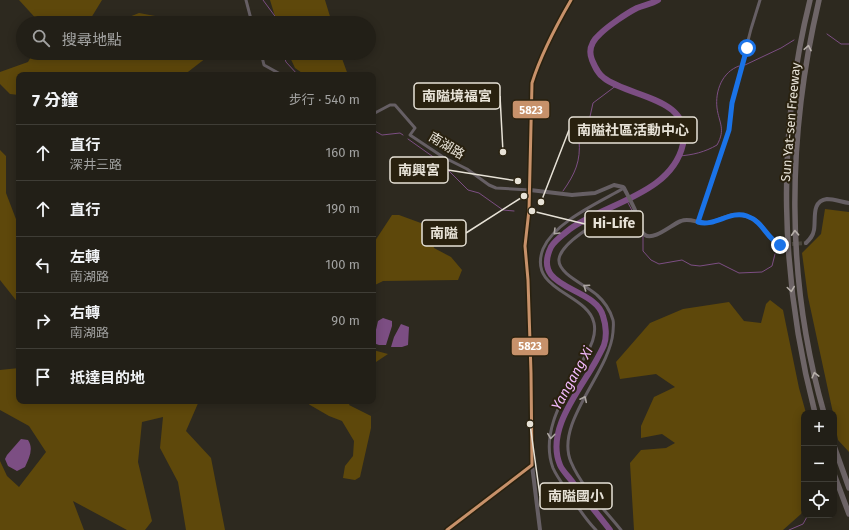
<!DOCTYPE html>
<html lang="zh-TW">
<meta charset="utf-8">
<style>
:root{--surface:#221f17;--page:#2a2720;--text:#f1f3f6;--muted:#a2a2a1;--line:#3f3d36}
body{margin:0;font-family:"Fira Sans","Noto Sans TC",sans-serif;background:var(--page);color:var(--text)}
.controls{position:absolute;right:12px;bottom:12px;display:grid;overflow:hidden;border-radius:8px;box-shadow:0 2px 10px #0003}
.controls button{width:36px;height:36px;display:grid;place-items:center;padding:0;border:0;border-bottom:1px solid var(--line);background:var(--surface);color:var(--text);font:20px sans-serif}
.stop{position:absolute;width:12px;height:12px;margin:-9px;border:3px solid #1a73e8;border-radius:50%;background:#fff}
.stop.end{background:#1a73e8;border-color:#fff;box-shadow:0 1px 4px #0008}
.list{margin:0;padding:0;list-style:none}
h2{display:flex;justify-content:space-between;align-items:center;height:52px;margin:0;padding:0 16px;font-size:17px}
h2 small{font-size:13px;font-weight:400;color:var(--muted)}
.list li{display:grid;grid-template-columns:26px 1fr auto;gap:12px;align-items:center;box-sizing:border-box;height:56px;padding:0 16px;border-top:1px solid var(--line)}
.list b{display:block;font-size:15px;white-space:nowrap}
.list p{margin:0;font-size:13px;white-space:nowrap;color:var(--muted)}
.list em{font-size:13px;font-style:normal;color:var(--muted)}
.icon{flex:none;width:22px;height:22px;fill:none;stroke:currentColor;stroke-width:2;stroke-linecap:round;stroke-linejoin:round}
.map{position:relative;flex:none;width:849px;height:530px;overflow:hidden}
.search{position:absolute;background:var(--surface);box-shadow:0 2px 10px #0003;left:16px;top:16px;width:360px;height:44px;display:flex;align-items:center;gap:10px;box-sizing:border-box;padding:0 14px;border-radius:22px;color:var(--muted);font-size:15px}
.panel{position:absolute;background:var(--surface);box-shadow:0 2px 10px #0003;left:16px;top:72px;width:360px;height:332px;border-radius:8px}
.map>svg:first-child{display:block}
</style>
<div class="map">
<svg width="849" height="530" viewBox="0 0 849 530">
<rect width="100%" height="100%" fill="#2d291f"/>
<path fill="#5e480b" d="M19,0H102L88,23H40Z
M270,0H325L332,23H277Z
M139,13L182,21L185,23H114Z
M33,53H207L206,58L184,75H19V95L10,94L0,84V72L28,62Z
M288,53H340L348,75H305L295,68Z
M0,150L6,156V193L19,227V304L0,280Z
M825,209L849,212V452L838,440L834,420V413H833L808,297L802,253L821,234Z
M392,215H399L429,226L434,248L451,257L462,270L458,280L383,281L373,286V244Z
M770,300L783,310L799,388L806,413H804V508L801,514L783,530H634L630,463L641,450L666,448L675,443L662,434L641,438V426L654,397L675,387L656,374L620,379L616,362L650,323L683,309L729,302L744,321L761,323L766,304Z
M373,350L388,354L376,362L373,367Z
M19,368V401H199L186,431L211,458L225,530H186L178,482L160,448L163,417L142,422L138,462L152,521L145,530H127L73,501L84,530H0V461L7,476L19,487L46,452L29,426L0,410V370Z
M305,401H351L349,405L371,416V428L360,477L355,480L343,478L345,466L353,456L354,441L342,421L329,416L310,405Z"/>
<path fill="#7c4e83" d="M383,318L392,321V326L386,345H379L373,343L378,321Z
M401,324L409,327L408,345L402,347H391L394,337Z
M21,439L28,440C34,449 29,458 25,467L17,471L8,466L5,459L7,455Z"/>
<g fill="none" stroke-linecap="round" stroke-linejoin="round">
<path stroke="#7c4e83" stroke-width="1" d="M263,0L280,23
M827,34L841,44H849
M283,53L286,62L298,75
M745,65L781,48L794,40
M373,130L382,135L400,133L403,135
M408,139L439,161L468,190L479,193L503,210L514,211
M679,156C693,155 705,152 717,145C726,129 719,123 717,108C715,91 722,72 739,66
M563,191C575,174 581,161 579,140L587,130L593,103L617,85
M627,201L635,216
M643,236V251L651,260L659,264L682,260L691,265L700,266L719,263L739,273L762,272L772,266L775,254
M789,530L803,524L808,515"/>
<path stroke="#7c4e83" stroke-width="6" d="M610,530C597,513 583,497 571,480C567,475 562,470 560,465C545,429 581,389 597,359C599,355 602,350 604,345C607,337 606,325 603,316C595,286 530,290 551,247C555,240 564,234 570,229C606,203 672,194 683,144C693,97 630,98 604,78C598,74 595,67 592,60C588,50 592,41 600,34C608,26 627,13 637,8C644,5 652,4 658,0"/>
<path stroke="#49453b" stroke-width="4" stroke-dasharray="4 2" stroke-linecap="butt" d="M780,245L806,243"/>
<path stroke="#665f64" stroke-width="3" d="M246,0L252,23
M261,53L264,65L282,75
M373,114L390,105H395L415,128L410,135L443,157L467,169L489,185L496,188L530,190
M698,222L729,130L732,103L751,29L760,0
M447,530L532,465
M596,530C584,518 575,503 566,489C561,482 556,475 553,468C539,431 567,392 583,360C589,349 597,337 594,323C588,293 527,291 543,249C554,222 600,202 624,188
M621,530C604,509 581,486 571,462C554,423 610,372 613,332C613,329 614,324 613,320C610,310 605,302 597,295C588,286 557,274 559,259C561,243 597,222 611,216C618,213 628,213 635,211"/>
<path stroke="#665f64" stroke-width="4" d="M530,190L572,195L583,194L595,193L614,185L623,187L624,188C628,196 632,203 635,210C638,217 639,231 645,235C654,241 672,224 681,221C690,217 698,224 708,223C721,221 732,211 746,216C765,221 764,237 780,245
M806,243C810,239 813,236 814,230C816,219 811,201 827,199C834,199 842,202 849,203
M540,530L532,465L531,373L528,280L525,246L529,210L531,158V96L532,83L536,70L556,26L571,0"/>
<path stroke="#6e6567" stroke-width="5.5" d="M810,0C776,136 780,278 815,413
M819,0C787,136 785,278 824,413
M834,446L849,488
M834,474L849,514"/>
<g stroke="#29210f" stroke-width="6">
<path id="bus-1" d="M532,465L531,373L528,280L525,246L529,210L532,83C541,54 556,26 571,0
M447,530L532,465"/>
</g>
<use href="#bus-1" stroke="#c7916a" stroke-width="3"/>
</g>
<defs><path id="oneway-chevron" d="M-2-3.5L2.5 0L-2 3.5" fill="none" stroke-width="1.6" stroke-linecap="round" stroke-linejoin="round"/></defs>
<g stroke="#b7b0aa">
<use href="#oneway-chevron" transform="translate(808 48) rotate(-79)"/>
<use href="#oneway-chevron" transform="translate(795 233) rotate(-93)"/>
<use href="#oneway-chevron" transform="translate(791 289) rotate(82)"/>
<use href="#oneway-chevron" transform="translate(815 375) rotate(-104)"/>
</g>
<g stroke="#ada7a3">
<use href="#oneway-chevron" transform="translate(556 232) rotate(135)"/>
<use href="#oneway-chevron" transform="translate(586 287) rotate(-146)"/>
<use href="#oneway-chevron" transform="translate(584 399) rotate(-64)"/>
<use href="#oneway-chevron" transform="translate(551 436) rotate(97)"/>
</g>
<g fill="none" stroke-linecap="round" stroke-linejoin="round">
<path stroke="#1a73e8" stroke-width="5" d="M747,48L732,103L729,130L698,222C715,227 730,210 747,216C764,222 765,237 780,245"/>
</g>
<g text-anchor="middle" stroke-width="4" stroke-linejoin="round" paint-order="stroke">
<g font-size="13" fill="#e7e2d7" stroke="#29210f">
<text transform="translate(790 122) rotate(-85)" y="5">Sun Yat-sen Freeway</text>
<text transform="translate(447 145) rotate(31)" y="5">南湖路</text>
</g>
<g font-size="14" font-style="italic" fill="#f2b9fc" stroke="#29210f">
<text transform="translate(572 378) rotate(-61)" y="5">Yangang Xi</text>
</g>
</g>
<path fill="none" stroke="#e7e2d7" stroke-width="1.5" d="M503 152L500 96M541 202L569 130M518 181L448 170M532 211L585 224M524 196L466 233M530 424L540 496"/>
<g fill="#e7e2d7" stroke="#29210f" stroke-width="1.5">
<circle cx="503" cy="152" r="4"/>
<circle cx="541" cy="202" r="4"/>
<circle cx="518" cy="181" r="4"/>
<circle cx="532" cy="211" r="4"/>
<circle cx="524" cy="196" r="4"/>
<circle cx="530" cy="424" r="4"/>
</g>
<g fill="#29210f" stroke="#e7e2d7" stroke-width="1.5">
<rect x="414" y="83" width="86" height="26" rx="4"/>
<rect x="569" y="117" width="128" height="26" rx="4"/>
<rect x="390" y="157" width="58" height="26" rx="4"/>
<rect x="585" y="211" width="58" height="26" rx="4"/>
<rect x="422" y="220" width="44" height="26" rx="4"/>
<rect x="540" y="483" width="72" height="26" rx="4"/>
</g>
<g font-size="14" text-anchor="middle" font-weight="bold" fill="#e7e2d7">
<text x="457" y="101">南隘境福宮</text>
<text x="633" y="135">南隘社區活動中心</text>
<text x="419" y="175">南興宮</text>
<text x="614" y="228">Hi-Life</text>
<text x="444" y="238">南隘</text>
<text x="576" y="501">南隘國小</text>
</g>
<g stroke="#29210f" stroke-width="1.5">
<rect x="512" y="100" width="38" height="19" rx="4" fill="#c7916a"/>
<rect x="511" y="337" width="38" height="19" rx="4" fill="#c7916a"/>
</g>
<g font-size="11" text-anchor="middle" font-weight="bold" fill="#fff">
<text x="531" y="114">5823</text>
<text x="530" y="350">5823</text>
</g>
</svg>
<div class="controls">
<button>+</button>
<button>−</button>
<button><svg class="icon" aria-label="locate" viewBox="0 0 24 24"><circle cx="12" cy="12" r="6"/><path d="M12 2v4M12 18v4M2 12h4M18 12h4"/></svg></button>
</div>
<div class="stop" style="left:747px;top:48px"></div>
<div class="stop end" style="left:780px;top:245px"></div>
<div class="search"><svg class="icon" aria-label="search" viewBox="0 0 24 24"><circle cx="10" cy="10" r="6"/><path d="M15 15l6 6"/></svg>搜尋地點</div>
<section class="panel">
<h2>7 分鐘<small>步行 · 540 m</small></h2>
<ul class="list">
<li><svg class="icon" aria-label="ahead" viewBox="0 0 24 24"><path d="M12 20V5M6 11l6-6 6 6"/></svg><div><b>直行</b><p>深井三路</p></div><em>160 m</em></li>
<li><svg class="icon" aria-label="ahead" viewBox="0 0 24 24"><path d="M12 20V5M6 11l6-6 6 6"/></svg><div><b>直行</b></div><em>190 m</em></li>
<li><svg class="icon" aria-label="left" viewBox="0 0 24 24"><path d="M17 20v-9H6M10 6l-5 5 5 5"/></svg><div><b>左轉</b><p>南湖路</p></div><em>100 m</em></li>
<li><svg class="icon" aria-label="right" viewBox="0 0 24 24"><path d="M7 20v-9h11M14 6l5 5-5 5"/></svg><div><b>右轉</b><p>南湖路</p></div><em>90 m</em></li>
<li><svg class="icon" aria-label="arrive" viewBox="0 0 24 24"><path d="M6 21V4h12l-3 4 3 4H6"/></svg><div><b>抵達目的地</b></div></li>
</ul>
</section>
</div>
